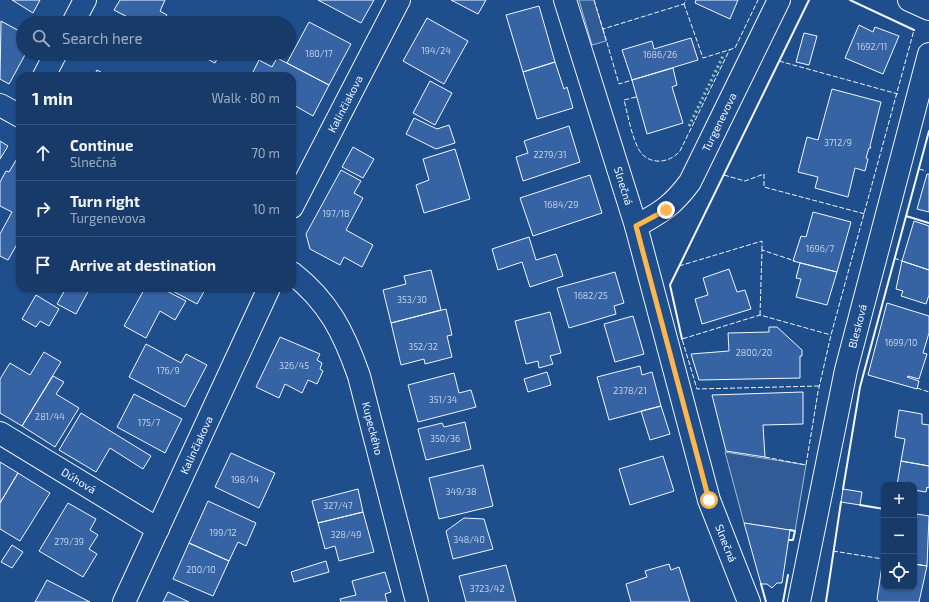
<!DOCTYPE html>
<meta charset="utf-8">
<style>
:root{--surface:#173a69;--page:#20416f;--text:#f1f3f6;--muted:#9eadc0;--line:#36547d}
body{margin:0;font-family:"Exo 2",sans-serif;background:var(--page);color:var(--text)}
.controls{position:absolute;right:12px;bottom:12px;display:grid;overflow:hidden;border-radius:8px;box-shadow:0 1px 3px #0004}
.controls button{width:36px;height:36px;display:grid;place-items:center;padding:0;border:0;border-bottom:1px solid var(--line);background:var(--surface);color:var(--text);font:20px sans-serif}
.stop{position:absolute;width:12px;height:12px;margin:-9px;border:3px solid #ffb74d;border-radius:50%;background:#fff}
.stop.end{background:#ffb74d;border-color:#fff;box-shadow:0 1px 4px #0008}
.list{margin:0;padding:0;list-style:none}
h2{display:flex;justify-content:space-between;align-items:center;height:52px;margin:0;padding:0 16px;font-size:17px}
h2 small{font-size:13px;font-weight:400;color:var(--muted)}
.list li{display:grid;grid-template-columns:26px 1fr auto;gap:12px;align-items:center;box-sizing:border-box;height:56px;padding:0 16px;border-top:1px solid var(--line)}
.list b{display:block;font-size:15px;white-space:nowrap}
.list p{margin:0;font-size:13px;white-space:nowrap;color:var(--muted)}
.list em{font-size:13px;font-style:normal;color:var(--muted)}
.icon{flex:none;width:22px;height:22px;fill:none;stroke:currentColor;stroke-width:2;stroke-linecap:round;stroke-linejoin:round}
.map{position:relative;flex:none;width:929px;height:602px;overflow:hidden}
.search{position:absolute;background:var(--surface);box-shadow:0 1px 3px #0004;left:16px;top:16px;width:280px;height:44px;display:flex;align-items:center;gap:10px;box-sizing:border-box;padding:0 14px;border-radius:22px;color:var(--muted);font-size:15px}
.panel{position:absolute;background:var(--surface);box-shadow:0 1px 3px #0004;left:16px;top:72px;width:280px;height:220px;border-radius:12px}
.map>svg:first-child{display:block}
</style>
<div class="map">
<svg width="929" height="602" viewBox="0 0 929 602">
<rect width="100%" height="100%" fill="#1f4e8c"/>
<path fill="#305b95" stroke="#a8bbd7" d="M579,0H594L606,41L592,45Z
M725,452L806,465L795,531L744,523Z"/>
<path fill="#3563a3" stroke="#f2f6ff" d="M12,0H40L33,13Z
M120,0H165L160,11L167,15L162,23H139L114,10Z
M318,0H374L361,23Z
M451,0H486L478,14Z
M696,0H738L730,19L695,3Z
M539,6L555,62L523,72L506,15Z
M427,18L468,41L444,84L403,61Z
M1,21L23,33V53H26L9,84L0,79Z
M309,22L351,44L329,85L287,63Z
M859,25L873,32L875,27L899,36L883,74L845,58Z
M804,33L817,36L809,65L796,62Z
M691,38L698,60L632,80L622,50L652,41L654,49Z
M195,53H220L215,63Z
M277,58L329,85L313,116L292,104V76H251L259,60L272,67Z
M555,62L564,89L567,87L573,108L537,119L523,72Z
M673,68L677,85L672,87L683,123L647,134L632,80Z
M97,70L108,76H94Z
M430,81L452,93L435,125L413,113Z
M832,89L881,102L870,146L871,148H869L866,158L868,159L865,171L855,168L848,197L815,188L818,177L798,172L807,137L818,140Z
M414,118L437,129L449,125L455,143L436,149L406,134Z
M569,126L580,162L523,181L516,157L528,153L524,141Z
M0,141L8,146L0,159Z
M353,147L374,159L363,178L342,167Z
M455,149L470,199L424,213L416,185L429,180L423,159Z
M18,157L20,158V239L8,260L0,256V234L12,212L0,206V182L6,171L9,172Z
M341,170L361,181L354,193L363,198L346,230L373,245L362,267L344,257L340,265L310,249L306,234Z
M927,174H929V212L917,209Z
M590,175L602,213L533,236L520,198Z
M813,212L851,222L837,272L793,261L801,236L806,237Z
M914,221L929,226V270L902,261Z
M529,237L536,260L556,254L563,276L530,287L522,262L498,270L492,249Z
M902,261L929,270V295L926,304L901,296L903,291L896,289Z
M800,263L837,272L827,305L796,297L801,279L796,278Z
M729,269L737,292L745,290L751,309L702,324L695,299L708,295L703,278Z
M431,270L441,310L391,323L383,290L406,284L404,276Z
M615,272L624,303L614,306L616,314L569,328L557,288Z
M66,288H90L76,314L57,304Z
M145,288H161L186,301L175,320L160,311L146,338L124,326Z
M167,288H206L197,304Z
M36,295L59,309L49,326L40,321L36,327L22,319Z
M887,303L929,316V333L923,353L927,354L919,379L908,376L907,377L919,381L917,389L868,375Z
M446,309L452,335L447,336L452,357L425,364L424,359L401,365L391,323Z
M550,312L561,353L550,356L553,364L539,368L538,361L526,364L515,321Z
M633,316L644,354L615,362L604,324Z
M769,327H777L802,350V356H800V378L699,380L691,354L729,351L728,333L769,332Z
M280,337L320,354L317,360L322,363L320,369L323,371L317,384L308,380L302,393L285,384L279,398L256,387Z
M146,344L181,363L186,354L207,365L185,407L129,377Z
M44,352L61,362L22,426L0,413V379L10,363L30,375Z
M640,366L642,375L652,372L661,406L609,420L597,377Z
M547,372L551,385L528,392L524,379Z
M454,373L459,393L471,390L476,407L418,422L408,385Z
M53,376L64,382L56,394L79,408L55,447L22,426Z
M803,392V424L763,425L765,457L726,451L712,395Z
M134,394L182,419L165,453L117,427Z
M661,406L670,434L650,440L641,411Z
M899,410L922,414V424L929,425V466L901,461L905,439L895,437Z
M81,413L151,456L143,469L110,448L96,472L59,450Z
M465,422L471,449L426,460L418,429L442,423L444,427Z
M231,453L275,473L259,508L215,487Z
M663,456L674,491L630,505L619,469Z
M901,461L929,466V488L927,487L926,492L914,490V485H897Z
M0,462L18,473L0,503Z
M483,465L493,506L439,519L429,478Z
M18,473L50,493L20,541L0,529V503Z
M358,489L363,512L318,523L312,501Z
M843,489L862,492L860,505L841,502Z
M208,501L256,523L246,546L238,542L229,561L189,543Z
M68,503L96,519L90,530L98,535L89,549L97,554L83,577L39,551Z
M363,512L374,552L339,561L335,546L325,549L318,523Z
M917,514L929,516L927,566L914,564V535Z
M464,518L484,519L493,549L453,559L446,531Z
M744,523L790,530L782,583H777L772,588L767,584H761Z
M189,543L229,561L213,596L173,579Z
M12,545L23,552L12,568L1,562Z
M883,559L884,587H914V564L927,566L919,602H879L877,599Z
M326,561L329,572L294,582L291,572Z
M669,564L671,570L679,567L690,602H631L626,584L647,577L645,571Z
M506,565L516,602H466L459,576Z
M385,572L391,592L385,594L387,602H341L340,599L356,595L352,581Z
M47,580L90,602H35Z
M168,592L189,602H163Z"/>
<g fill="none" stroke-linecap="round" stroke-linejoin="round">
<g stroke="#f2f6ff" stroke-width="24">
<g id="minor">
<path id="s1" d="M565,0L636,226L709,500L749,602"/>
<path d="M909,0L929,9"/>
<path d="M73,23L85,0"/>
<path d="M44,76L56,53"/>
<path d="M0,105L20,116"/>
<path id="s2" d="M292,207L399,0"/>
<path id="s3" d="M636,226C662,212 673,205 690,182L779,0"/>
<path id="s4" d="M292,273C329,302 344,333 359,376L417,602"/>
<path id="s5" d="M0,433L158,529"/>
<path id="s6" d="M124,602L269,288"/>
<path id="s7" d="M799,602L846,370L929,54"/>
</g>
</g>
<use href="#minor" stroke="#1f4e8c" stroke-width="22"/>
<path stroke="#97c8a6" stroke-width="3" stroke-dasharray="2 3" stroke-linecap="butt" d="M689,126L724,54"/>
<path stroke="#f2f6ff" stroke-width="1" stroke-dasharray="5 2" stroke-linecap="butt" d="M594,0L603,29L684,4L686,0
M684,4L703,58L735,48L758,0
M603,29L619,84L632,80
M779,61L898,94
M636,97L624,100C628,115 631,134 638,148C647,166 669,164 680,151L730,49
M919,169L926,171
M724,175L745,181L764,174V187L865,214
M894,258L902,261
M679,266L762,241V250
M760,315L762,250L795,261
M819,386L697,389L682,339L760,315L831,335
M917,388L929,392
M765,457L806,465L818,392L831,335L914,30
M833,551L883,559"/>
<path stroke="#f2f6ff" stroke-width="2" d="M850,0L914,30
M906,216L929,223
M682,339L670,285L809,0
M843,489L860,387L929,131
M860,505L884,509
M789,540H793L795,531L790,530
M761,584L766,602
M783,602L788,575
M826,602L841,502"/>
</g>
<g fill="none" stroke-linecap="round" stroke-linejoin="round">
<path stroke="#ffb74d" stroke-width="5" d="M666,210L636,226L709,500"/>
</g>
<g text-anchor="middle" stroke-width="3" stroke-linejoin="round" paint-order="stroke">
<g font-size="9" fill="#c3d1e8">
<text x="872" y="50">1692/11</text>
<text x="436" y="54">194/24</text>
<text x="319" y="57">180/17</text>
<text x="660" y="58">1686/26</text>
<text x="838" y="146">3712/9</text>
<text x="550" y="158">2279/31</text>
<text x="561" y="208">1684/29</text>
<text x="336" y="217">197/18</text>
<text x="820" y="252">1696/7</text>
<text x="591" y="299">1682/25</text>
<text x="412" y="303">353/30</text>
<text x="901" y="346">1699/10</text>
<text x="423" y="350">352/32</text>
<text x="754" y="356">2800/20</text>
<text x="294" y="369">326/45</text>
<text x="168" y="374">176/9</text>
<text x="630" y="394">2378/21</text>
<text x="443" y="403">351/34</text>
<text x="50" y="420">281/44</text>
<text x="149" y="426">175/7</text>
<text x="445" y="442">350/36</text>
<text x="245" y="483">198/14</text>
<text x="461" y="495">349/38</text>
<text x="338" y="509">327/47</text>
<text x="223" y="536">199/12</text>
<text x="346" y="538">328/49</text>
<text x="469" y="543">348/40</text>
<text x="69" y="545">279/39</text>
<text x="201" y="573">200/10</text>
<text x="487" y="592">3723/42</text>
</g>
<g font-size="11" fill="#f2f6ff" stroke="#1f4e8c">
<text dy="4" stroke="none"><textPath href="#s2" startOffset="116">Kalinčiakova</textPath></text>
<text dy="4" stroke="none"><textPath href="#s3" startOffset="137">Turgenevova</textPath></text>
<text dy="4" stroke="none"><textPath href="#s1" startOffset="195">Slnečná</textPath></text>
<text dy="4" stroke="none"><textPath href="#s7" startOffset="282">Blesková</textPath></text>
<text dy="4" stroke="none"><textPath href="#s4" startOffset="179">Kupeckého</textPath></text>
<text dy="4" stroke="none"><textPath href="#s6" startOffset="173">Kalinčiakova</textPath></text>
<text dy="4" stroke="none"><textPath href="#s5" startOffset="92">Dúhová</textPath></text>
<text dy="4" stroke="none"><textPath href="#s1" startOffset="567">Slnečná</textPath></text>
</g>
</g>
</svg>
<div class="controls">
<button>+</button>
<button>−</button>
<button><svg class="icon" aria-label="locate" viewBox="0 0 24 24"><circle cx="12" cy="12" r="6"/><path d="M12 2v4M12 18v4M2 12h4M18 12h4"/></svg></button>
</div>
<div class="stop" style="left:709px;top:500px"></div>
<div class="stop end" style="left:666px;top:210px"></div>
<div class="search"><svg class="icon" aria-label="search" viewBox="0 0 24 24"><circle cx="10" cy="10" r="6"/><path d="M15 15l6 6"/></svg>Search here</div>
<section class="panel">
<h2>1 min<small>Walk · 80 m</small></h2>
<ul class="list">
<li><svg class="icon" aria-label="ahead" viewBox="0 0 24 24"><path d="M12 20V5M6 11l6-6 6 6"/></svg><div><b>Continue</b><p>Slnečná</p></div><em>70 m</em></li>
<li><svg class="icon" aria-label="right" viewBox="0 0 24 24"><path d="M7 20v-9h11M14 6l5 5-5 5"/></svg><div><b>Turn right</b><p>Turgenevova</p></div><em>10 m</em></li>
<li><svg class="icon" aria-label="arrive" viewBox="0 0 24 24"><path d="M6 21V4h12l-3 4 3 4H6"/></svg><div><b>Arrive at destination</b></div></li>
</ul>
</section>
</div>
